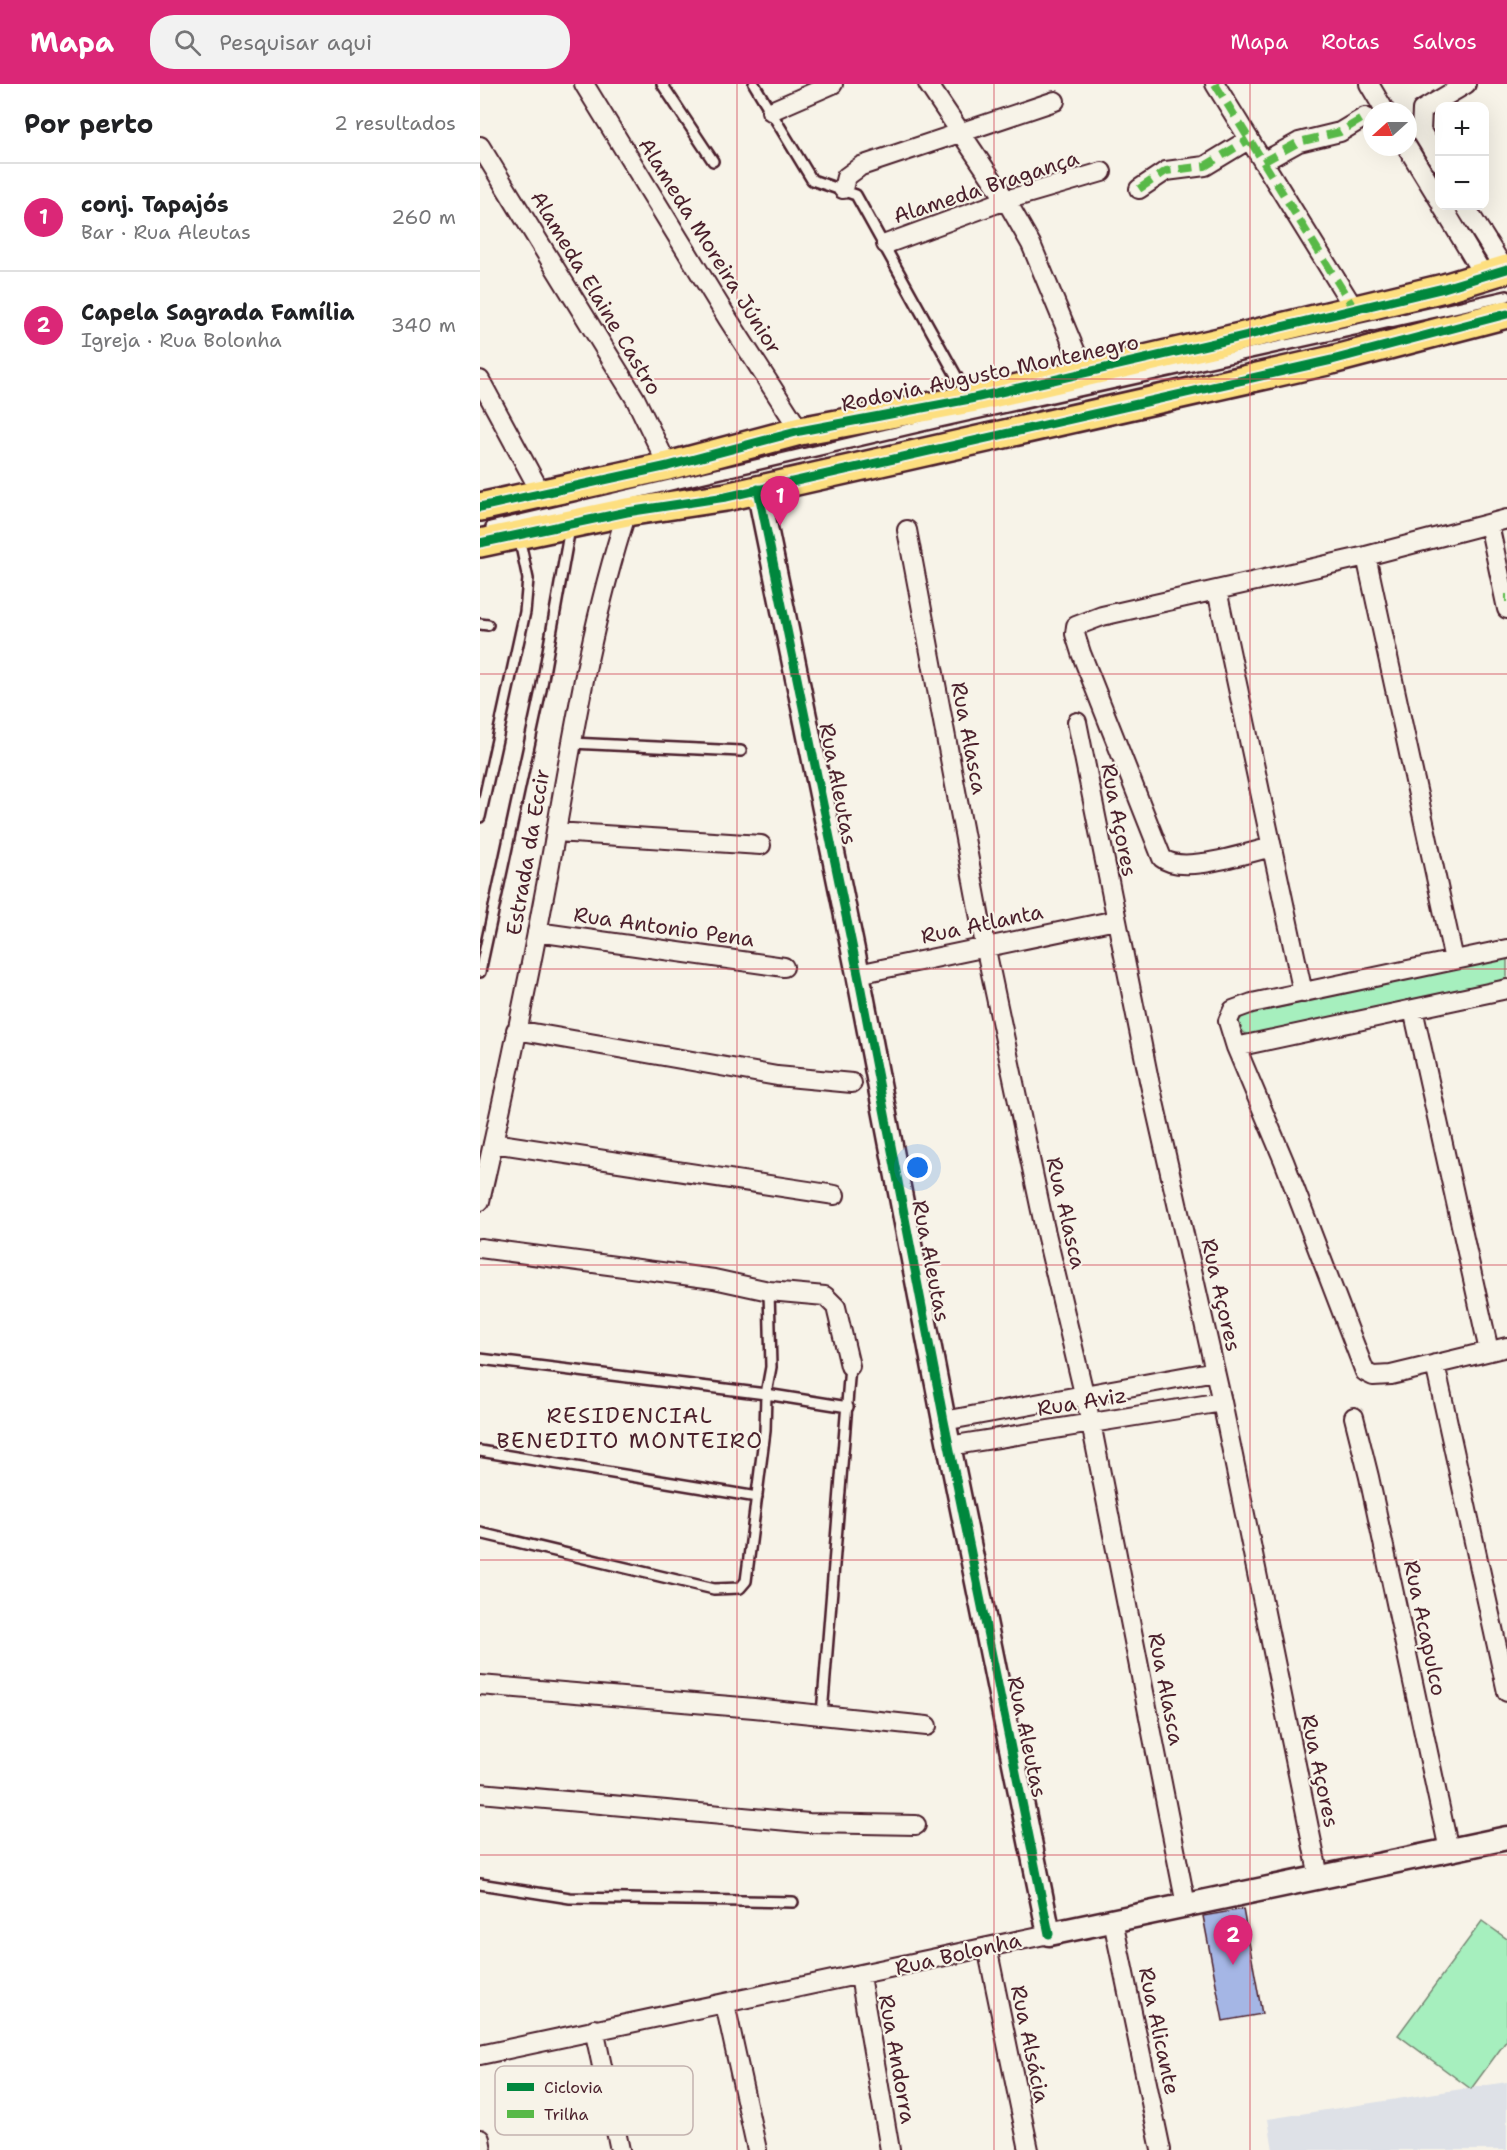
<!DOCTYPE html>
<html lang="pt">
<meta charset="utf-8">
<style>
:root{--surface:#fff;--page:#f2f2f2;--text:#202124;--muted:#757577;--line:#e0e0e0;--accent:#db2777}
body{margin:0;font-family:"Shantell Sans",sans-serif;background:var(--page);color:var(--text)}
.controls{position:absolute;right:18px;top:18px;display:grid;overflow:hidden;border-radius:12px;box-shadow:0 6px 24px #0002}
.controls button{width:54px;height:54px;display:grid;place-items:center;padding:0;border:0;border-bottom:2px solid var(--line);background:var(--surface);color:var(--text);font:30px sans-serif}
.compass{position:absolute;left:883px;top:18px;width:54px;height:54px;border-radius:50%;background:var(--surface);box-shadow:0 6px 24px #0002;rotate:249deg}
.you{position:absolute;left:438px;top:1084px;width:21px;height:21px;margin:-15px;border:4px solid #fff;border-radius:50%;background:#1a73e8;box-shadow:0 0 0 9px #1a73e833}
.badge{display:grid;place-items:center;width:39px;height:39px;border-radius:50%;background:var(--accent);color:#fff;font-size:20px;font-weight:700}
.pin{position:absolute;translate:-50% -50px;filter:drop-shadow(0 2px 3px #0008)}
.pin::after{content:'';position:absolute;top:32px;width:21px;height:18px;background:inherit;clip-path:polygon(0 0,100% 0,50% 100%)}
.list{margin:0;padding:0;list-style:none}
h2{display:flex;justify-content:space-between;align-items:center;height:78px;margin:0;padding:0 24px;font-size:26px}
h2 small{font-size:20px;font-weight:400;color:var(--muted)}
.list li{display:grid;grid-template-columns:39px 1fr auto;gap:18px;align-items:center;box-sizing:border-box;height:108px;padding:0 24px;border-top:2px solid var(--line)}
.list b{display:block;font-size:22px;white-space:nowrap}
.list p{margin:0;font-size:20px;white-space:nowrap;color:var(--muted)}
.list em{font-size:20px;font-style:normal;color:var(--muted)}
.icon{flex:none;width:33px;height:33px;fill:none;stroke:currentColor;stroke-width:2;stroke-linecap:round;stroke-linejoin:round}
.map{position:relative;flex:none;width:1027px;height:2066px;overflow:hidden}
header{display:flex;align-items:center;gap:36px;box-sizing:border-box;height:84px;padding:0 30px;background:var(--accent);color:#fff}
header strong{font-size:28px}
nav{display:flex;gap:33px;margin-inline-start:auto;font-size:21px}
.search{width:420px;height:54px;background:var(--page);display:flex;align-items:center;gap:15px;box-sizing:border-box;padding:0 21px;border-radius:24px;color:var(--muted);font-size:22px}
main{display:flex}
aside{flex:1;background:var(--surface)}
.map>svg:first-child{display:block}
</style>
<header>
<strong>Mapa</strong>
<div class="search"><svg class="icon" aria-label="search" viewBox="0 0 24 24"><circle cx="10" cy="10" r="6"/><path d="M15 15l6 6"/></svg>Pesquisar aqui</div>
<nav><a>Mapa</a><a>Rotas</a><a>Salvos</a></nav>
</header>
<main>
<aside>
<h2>Por perto<small>2 resultados</small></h2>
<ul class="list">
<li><span class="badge">1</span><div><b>conj. Tapajós</b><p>Bar · Rua Aleutas</p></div><em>260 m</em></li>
<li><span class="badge">2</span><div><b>Capela Sagrada Família</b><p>Igreja · Rua Bolonha</p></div><em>340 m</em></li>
</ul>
</aside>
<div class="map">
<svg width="1027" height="2066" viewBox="0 0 1027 2066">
<rect width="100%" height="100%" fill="#f7f3e8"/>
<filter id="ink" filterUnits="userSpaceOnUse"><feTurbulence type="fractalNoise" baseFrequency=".0167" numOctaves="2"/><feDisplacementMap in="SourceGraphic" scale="12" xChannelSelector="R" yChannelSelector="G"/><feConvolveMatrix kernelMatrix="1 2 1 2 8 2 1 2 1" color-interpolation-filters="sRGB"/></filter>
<g filter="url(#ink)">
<path fill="#dee1e7" d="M1027,1998V2066H793L788,2035Z"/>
<path fill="#a6efbe" stroke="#788774" stroke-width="1.5" d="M1027,874V895L767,951L759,944V937L764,931Z
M1002,1837L1027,1855V1956L991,2005L918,1951Z"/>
<path fill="#a5b6e5" stroke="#4a1f2b" stroke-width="1.5" d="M763,1825L782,1930L743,1937L723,1832Z"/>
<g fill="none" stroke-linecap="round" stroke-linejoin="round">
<g stroke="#4a1f2b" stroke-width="14">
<path id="service" d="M182,0L233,77
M274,0L332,96L376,111L488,313
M11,443L459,338L1027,212
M0,540L8,541
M91,659L261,667
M0,733L45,528L48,495L39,453
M0,888L61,606L90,444
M0,1275L286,1310L368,1323
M0,1367L277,1413
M0,1449L234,1505L260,1504L266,1497L285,1347L286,1310L291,1283L289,1207
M342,1630L370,1282
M0,1800L90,1814L313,1818"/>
</g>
<g stroke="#4a1f2b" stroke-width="22">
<path id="minor" d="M104,0L248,235L320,347
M448,0L526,116L551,160L604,288
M735,0L875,226
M889,0L905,27
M291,27L353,0
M0,62L155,314L188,382
M927,63L960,117
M783,78L819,58L860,48L885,33
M960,78L941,47L942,26L986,0
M363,105L366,93L381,82L575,17
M659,105L686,87L725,82L768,56
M962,122L1004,192
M985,122L1025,186
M406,160L526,116L622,88
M0,296L61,409
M1009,440L1027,525
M427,446L505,861L564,1141L611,1339L706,1821
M886,472L974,876
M737,506L823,909
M597,638L669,996L742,1318L839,1793
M76,748L281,761
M792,763C766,769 702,791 682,774L601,569L595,550L596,542L622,532L886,472L1027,435
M57,848L304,883
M1027,865L772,919L753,926L748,937L756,963L804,1077L885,1288L893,1292L911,1291L1027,1263
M378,890L636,836
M933,925L1009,1267
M36,946L297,992L372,999
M756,963L1027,905
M13,1059L355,1111
M0,1117C28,995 54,871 76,747C95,640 113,532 147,428
M0,1164L234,1195L289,1207L345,1212L356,1223L370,1282
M955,1280L1027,1608
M874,1333L889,1393L969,1766
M464,1337L735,1287
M469,1362L742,1318
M0,1601L274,1624L447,1642
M0,1709L329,1739L436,1741
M633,1837L681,2066
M507,1863L549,2066
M380,1892L410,2066
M245,1920L277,2066
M114,1945L140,2066
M0,1971L569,1850
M0,2055L2,2066"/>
</g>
<g stroke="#4a1f2b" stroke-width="27">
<path id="tertiary" d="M278,405L378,890L464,1337L569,1850L1027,1754"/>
</g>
<g stroke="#4a1f2b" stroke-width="32">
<path id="primary" d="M0,423L188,382L320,347L490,315L739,258L964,204L1027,185
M0,459L147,428L246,413L852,276L1027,230"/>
</g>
<use href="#service" stroke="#f7f3e8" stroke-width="9"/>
<use href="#minor" stroke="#f7f3e8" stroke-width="18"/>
<use href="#tertiary" stroke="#f7f3e8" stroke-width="22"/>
<use href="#primary" stroke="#fddf80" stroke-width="27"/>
<path stroke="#58b947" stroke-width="8" stroke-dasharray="15 8" stroke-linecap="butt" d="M735,0L875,226
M783,78L819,58L860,48L885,33
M659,105L686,87L725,82L768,56
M1025,514H1027"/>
<g stroke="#f7f3e8" stroke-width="13">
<path id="cycleway" d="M278,405L378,890L464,1337L569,1850
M0,423L188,382L320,347L490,315L739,258L964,204L1027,185
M0,459L147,428L246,413L852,276L1027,230"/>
</g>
<use href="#cycleway" stroke="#00873e" stroke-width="9"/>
</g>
</g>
<path fill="none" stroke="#d1495b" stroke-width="1.5" stroke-opacity="0.55" d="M257,0V2066M514,0V2066M770,0V2066M0,295H1027M0,590H1027M0,885H1027M0,1181H1027M0,1476H1027M0,1771H1027"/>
<g text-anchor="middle" stroke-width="4.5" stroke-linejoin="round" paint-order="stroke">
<g font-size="21" fill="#4a1f2b" stroke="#f7f3e8">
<text transform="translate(506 103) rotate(-18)" y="7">Alameda Bragança</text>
<text transform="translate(230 162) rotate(58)" y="7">Alameda Moreira Júnior</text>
<text transform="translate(116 209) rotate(59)" y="7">Alameda Elaine Castro</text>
<text transform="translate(510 289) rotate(-12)" y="7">Rodovia Augusto Montenegro</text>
<text transform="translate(489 654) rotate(79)" y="7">Rua Alasca</text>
<text transform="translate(358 700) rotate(79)" y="7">Rua Aleutas</text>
<text transform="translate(639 736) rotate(79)" y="7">Rua Açores</text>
<text transform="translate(48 768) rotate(-80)" y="7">Estrada da Eccir</text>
<text transform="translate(502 840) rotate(-12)" y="7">Rua Atlanta</text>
<text transform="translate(184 843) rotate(8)" y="7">Rua Antonio Pena</text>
<text transform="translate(586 1129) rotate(77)" y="7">Rua Alasca</text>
<text transform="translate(451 1177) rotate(79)" y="7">Rua Aleutas</text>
<text transform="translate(741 1211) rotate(77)" y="7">Rua Açores</text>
<text transform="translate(602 1318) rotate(-9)" y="7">Rua Aviz</text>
<text transform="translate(945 1544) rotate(78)" y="7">Rua Acapulco</text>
<text transform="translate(686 1605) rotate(79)" y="7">Rua Alasca</text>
<text transform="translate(547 1653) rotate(78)" y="7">Rua Aleutas</text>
<text transform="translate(840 1687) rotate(78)" y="7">Rua Açores</text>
<text transform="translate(478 1870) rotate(-13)" y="7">Rua Bolonha</text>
<text transform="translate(679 1947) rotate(78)" y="7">Rua Alicante</text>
<text transform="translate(550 1960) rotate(78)" y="7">Rua Alsácia</text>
<text transform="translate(417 1975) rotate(80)" y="7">Rua Andorra</text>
</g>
<g font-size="22" letter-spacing="1.5" fill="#4a1f2b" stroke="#f7f3e8">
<text x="150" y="1339">RESIDENCIAL<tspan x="150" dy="25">BENEDITO MONTEIRO</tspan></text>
</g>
</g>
<rect x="15" y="1982" width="198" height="69" rx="9" fill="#f7f3e8" stroke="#c3b3af" stroke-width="1.5"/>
<rect x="27" y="1999" width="27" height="8" fill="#00873e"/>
<rect x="27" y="2026" width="27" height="8" fill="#58b947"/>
<g font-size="16" fill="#4a1f2b">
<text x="64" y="2009">Ciclovia</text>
<text x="64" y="2036">Trilha</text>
</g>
</svg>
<div class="controls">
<button>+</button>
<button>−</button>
</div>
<svg class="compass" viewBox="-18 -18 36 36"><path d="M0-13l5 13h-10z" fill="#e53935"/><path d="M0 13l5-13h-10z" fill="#757577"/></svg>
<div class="you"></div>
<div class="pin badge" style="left:300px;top:442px">1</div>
<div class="pin badge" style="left:753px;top:1881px">2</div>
</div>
</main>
